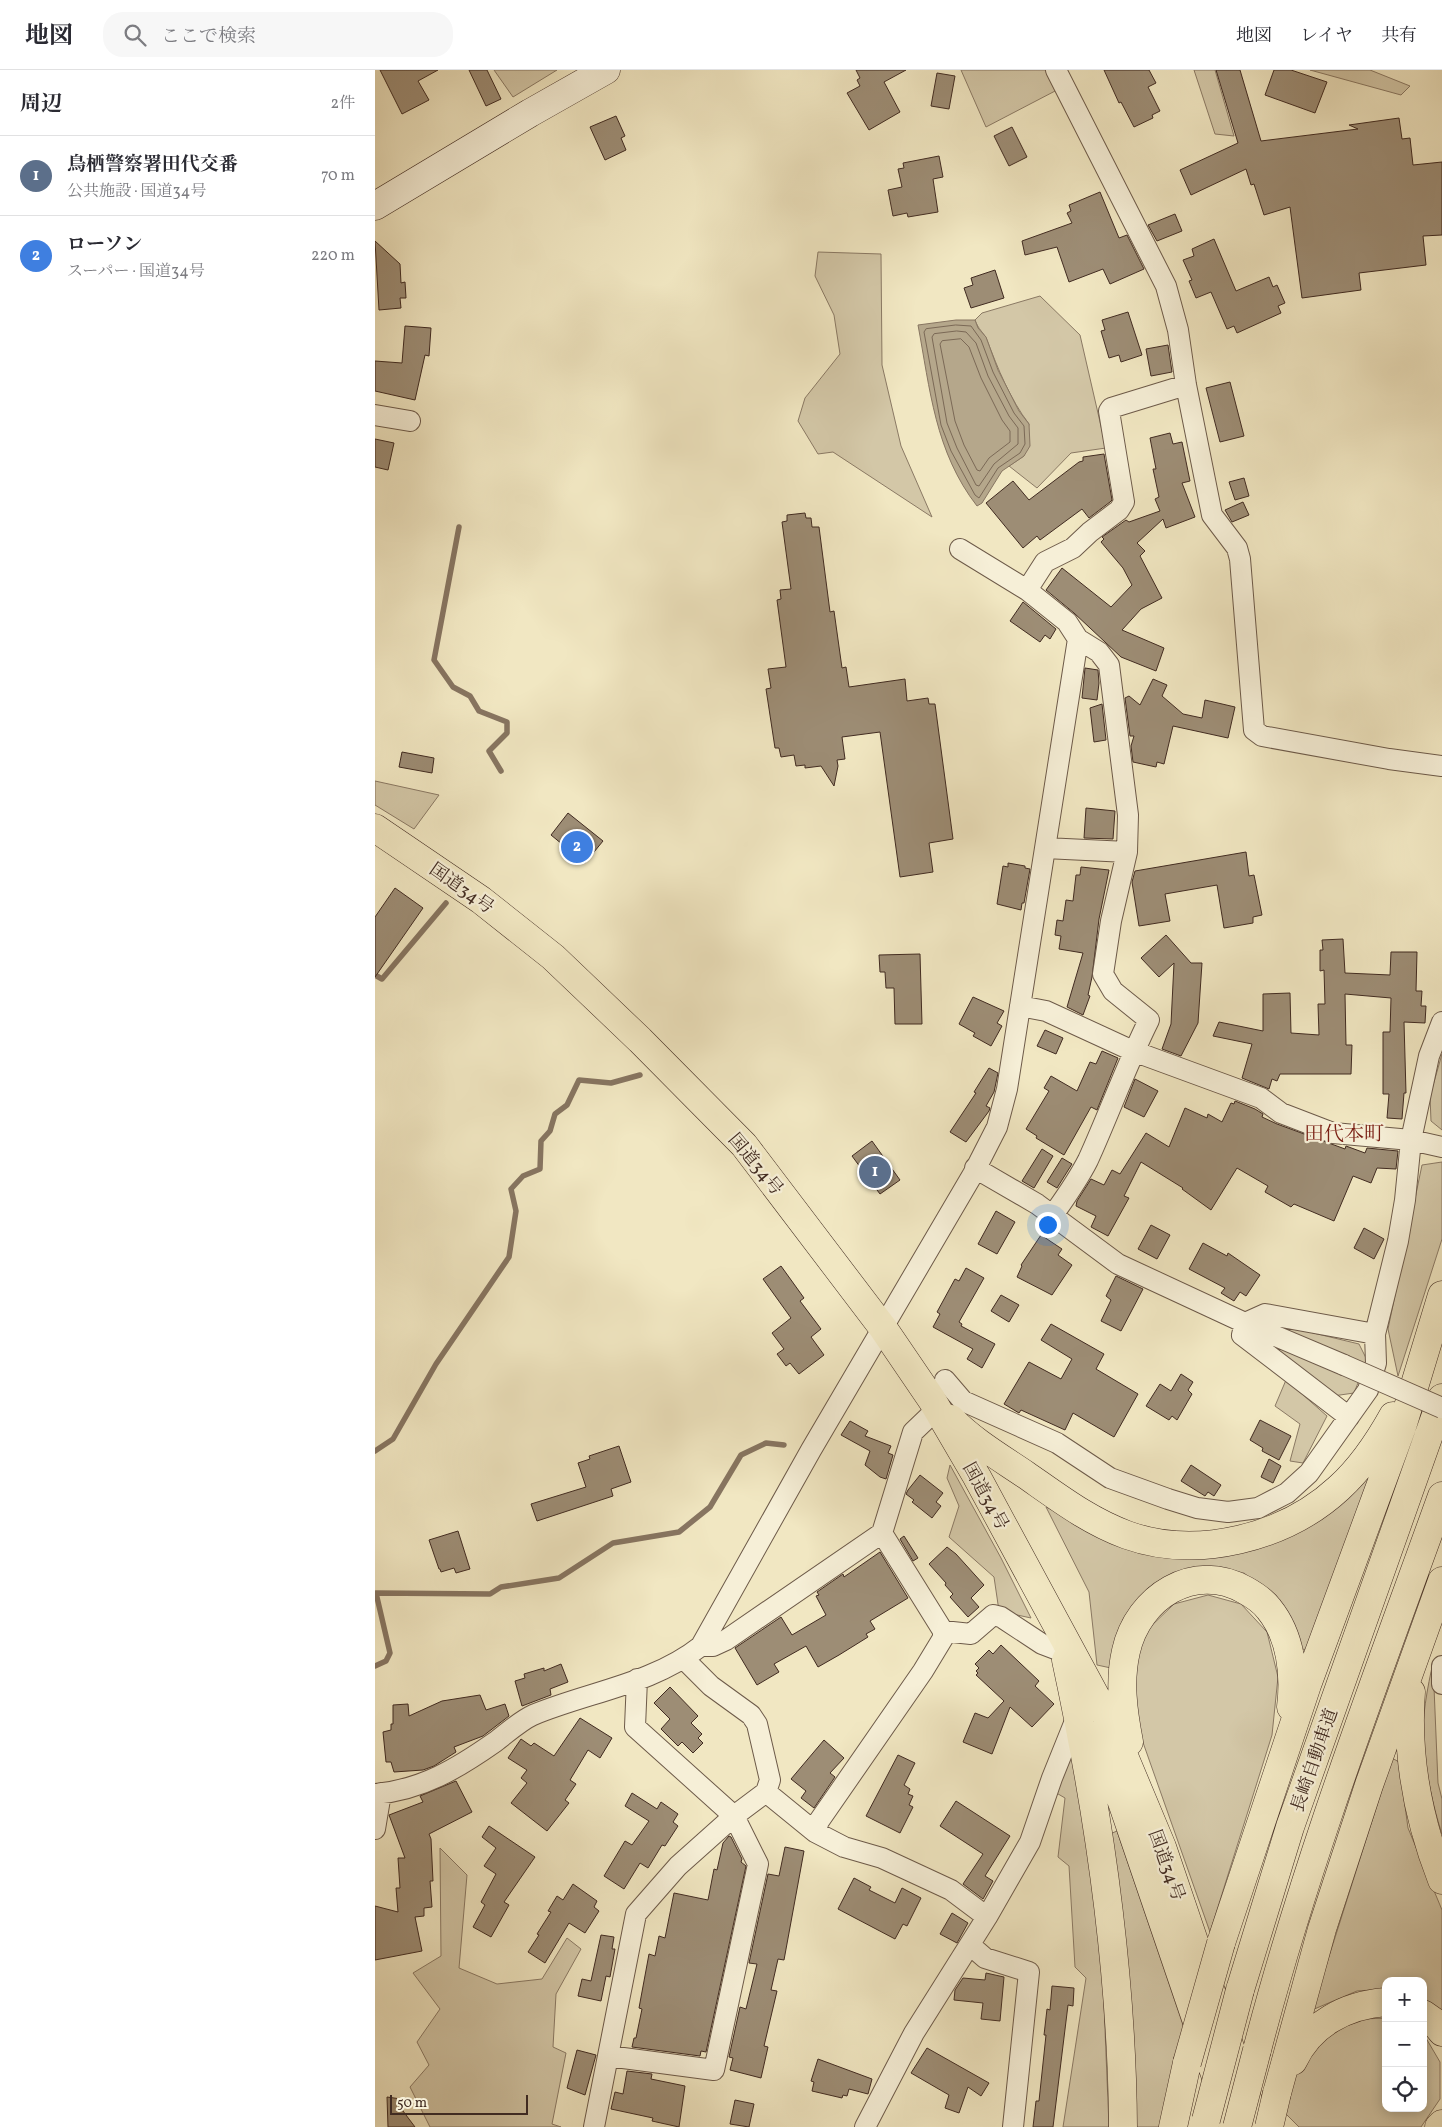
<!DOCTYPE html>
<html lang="ja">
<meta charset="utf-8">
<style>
:root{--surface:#fff;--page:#f7f7f7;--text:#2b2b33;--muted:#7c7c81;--line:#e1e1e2;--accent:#111827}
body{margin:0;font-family:Vollkorn,"Noto Serif JP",serif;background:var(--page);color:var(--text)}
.controls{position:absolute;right:15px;bottom:15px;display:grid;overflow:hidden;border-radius:10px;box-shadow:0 2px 12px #0003}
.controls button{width:45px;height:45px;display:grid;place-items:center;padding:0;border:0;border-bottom:1px solid var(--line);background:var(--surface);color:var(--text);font:25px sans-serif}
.scale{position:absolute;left:15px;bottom:12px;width:138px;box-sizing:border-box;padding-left:5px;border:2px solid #412b21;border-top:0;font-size:14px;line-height:18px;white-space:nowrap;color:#412b21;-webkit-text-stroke:4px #f6efd7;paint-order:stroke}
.you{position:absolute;left:672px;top:1154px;width:18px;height:18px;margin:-12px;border:4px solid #fff;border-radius:50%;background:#1a73e8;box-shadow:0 0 0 8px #1a73e833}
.badge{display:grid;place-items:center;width:32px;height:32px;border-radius:50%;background:var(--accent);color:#fff;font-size:16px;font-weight:700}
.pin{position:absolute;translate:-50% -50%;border:2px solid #fff;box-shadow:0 1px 5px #0006}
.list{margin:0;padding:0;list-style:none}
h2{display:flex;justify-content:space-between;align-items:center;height:65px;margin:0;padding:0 20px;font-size:21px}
h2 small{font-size:16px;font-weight:400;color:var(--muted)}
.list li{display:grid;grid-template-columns:32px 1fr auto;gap:15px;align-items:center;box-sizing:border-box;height:80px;padding:0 20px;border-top:1px solid var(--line)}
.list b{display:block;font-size:19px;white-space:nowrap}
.list p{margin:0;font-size:16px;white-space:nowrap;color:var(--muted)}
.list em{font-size:16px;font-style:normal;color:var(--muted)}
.icon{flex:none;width:28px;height:28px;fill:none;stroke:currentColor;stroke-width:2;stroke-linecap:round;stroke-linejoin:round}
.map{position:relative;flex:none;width:1067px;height:2057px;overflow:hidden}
header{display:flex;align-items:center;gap:30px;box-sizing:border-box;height:70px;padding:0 25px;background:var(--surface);border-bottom:1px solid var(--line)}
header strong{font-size:24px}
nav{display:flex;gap:28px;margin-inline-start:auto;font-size:18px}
.search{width:350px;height:45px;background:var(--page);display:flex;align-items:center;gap:12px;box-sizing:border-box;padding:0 18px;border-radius:20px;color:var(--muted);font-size:19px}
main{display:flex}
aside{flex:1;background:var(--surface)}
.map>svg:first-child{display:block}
</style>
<header>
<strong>地図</strong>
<div class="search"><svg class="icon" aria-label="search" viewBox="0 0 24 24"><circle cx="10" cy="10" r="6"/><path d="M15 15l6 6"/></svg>ここで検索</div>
<nav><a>地図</a><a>レイヤ</a><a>共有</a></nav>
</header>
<main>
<aside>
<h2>周辺<small>2件</small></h2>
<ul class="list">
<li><span class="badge" style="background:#5c6f8a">1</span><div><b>鳥栖警察署田代交番</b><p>公共施設 · 国道34号</p></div><em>70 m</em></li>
<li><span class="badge" style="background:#3f7fe0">2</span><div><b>ローソン</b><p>スーパー · 国道34号</p></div><em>220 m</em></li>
</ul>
</aside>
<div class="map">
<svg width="1067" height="2057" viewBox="0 0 1067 2057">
<rect width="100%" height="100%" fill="#f1e7c2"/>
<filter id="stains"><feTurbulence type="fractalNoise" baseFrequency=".004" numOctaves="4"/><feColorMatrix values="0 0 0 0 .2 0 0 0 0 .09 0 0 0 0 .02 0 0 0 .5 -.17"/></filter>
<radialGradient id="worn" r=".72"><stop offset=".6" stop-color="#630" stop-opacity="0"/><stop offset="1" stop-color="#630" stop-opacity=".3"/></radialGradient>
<path fill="#d3c7a7" stroke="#8a7964" d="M119,0H182L138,27Z
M586,0H672L682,20L611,57Z
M819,0H840L859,66L840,64Z
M935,0H995L1035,16L1026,25Z
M443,182L506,184L507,295L526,376L557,447L458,382L443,384L423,351L430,328L465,284L459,245L440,206Z
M665,226L705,265L731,378L696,383L662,418L634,396L649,386L654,354C635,329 623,299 612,270C609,263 603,259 600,250L607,243Z
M0,711L64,725L39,759L0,735Z
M1067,984V1060L1056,1051L1055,1026Z
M1067,1092V1169L1023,1306L1013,1259L1047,1095Z
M893,1252L984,1274L992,1290L979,1323L958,1326L881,1266Z
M911,1310L952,1346L928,1393L915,1391L925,1354L900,1336Z
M575,1395L626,1488L656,1548L624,1541L619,1507L574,1467L584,1436L572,1408Z
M986,1408H994L935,1580L927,1579L908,1536L869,1503L817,1499L773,1518L748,1549L736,1598L722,1595L714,1522L671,1437L754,1477L820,1487Z
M833,1525L866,1534L892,1562L903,1607L897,1665L835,1862L759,1647L758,1600L771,1561L799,1534Z
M1058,1593L1063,1713L1067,1729V1764C1058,1737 1051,1702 1048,1674C1046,1652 1053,1614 1058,1593Z
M694,1677L707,1699L728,1911L734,2057H688L711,1908L700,1897L694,1796L683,1787L690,1728L678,1721Z
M1017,1688L1024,1692L1033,1758L1067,1840V1945L1058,1934L1048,1930V1911H1011V1919L982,1921L937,1940Z
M742,1761L810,1961L785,2057H758L735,1764Z
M65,1778L92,1805L84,1898L122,1914L167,1909L192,1868L206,1879L181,1924L178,1977L191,1983L177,2054L186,2057H55L35,2017L54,1995L42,1972L65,1939L38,1903L66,1886Z
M1011,1948V2038H1048V1963L1065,1992V2029L1046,2057H924L910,2043L921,2001L955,1963L988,1949Z"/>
<path fill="#b5a78b" stroke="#877561" d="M581,250H600L603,258L611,267L623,300L644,341L654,354L655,376L649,386L627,401L607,433L602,436C560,382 555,319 543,255Z"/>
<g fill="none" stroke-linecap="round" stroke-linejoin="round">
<path stroke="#7b6956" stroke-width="1" d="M581,255L596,256L606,270L618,302L639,343L649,356L650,374L645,383L623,398L604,428L600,425L576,381L566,355L549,262L551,259Z
M582,261L591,262L601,273L613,306L634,346L643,358V374L619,394L604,416L601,415L582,378L572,353L557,267L559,264Z
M586,269L594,277L606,308L627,350L635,361V372L614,388L605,401L602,400L589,375L580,351L565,274L567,271Z"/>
<path stroke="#877561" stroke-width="5.5" d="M84,457L59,590L78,617L95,626L104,641L132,652V663L114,681L126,701
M0,905L7,909L71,833
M0,1381L18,1369L61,1294L134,1187L141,1141L136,1119L148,1106L165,1099L166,1071L175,1061L180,1044L192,1035L204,1010L236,1013L265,1005
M0,1596L11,1591L15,1583L1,1523L115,1524L126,1517L184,1508L238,1473L304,1462L335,1437L366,1385L391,1373L409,1375"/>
</g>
<path fill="#9d8d75" stroke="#412b21" d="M5,0H63L43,11L54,30L27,44Z
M94,0H112L126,29L111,36Z
M481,0H531L509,12L525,42L494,60L472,23L485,16L482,10L485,8Z
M729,0H774L781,13L773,17L785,41L777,45L778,48L759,57L746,32L744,33Z
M841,0H865L886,71L983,59L974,55L1024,48L1027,69L1035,68L1038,95L1067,92V165L1048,166L1051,195L984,203L986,220L927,228L915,137L889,145L879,114L876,115L871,99L816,125L805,100L863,73Z
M899,0H916L952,12L940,43L890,25Z
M562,3L580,6L574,39L556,36Z
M241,46L250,66L246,68L251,80L230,90L215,57Z
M637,57L652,87L634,96L619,66Z
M564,86L568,107L558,109L563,142L533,147L532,143L518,146L513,120L527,117L523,99L529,98L528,93Z
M725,122L744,168L752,165L769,199L735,214L728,199L694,212L682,177L650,185L647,171L697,153L692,143L696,141L694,135Z
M800,144L807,161L782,171L773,155Z
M839,169L861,221L894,207L898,217L902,215L910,233L903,236L906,243L862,263L859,256L852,259L836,222L821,228L814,211L817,210L808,190L819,186L817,179Z
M0,171L25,194L26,213L30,212L31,228H25L26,238L4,240Z
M620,200L629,228L596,238L589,218L598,215L596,208Z
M753,242L767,285L746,292L744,285L734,288L726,261L730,260L727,250Z
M30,256L56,258L54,286L50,285L40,330L0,321V291L27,293Z
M793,275L797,302L776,306L771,279Z
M855,312L869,366L845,372L831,318Z
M795,363L798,374L807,372L815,411L807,413L820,447L791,458L788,449L762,473L770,481L765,486L787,528L766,539L747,560L789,578L781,601L746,587L699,543L671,520L687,498L736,537L757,515L748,498L726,472L729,469L727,467L751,450L754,452L785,441L780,429L784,427L778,399H781L775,368Z
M0,369L19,373L13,400L0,397Z
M729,384L737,430L735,432L714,448L707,439L665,470L662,466L648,478L611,433L638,411L654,430L704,392L708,391V387Z
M869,408L874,426L860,430L854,412Z
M868,432L874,445L857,452L850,440Z
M430,443L431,448H436L437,457H444L455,542L459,541L467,598L471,597L474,617L530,609L532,631L553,628L554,634H560L578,769L554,773L558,802L525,807L505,662L467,667L470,689L462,690L463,696L459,716L446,696L430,698V695L421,696L419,685L406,687L404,678H400L391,619L396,618L393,599L411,597L402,530L406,529L405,520L416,519L407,452L412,451V445Z
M648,532L681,559L675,569L670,565L665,572L635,551Z
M710,598L723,600L724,613L722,630L707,628Z
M778,609L792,615L787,626L808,644L827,648L830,630L860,637L853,668L798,656L789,694L782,692L781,697L758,692L756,676L759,666H755L750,628L754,626L765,635Z
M727,634L731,670L719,672L715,638Z
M27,682L59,688L57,703L24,697Z
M711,738L740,741L738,769L709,768Z
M193,743L228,771L210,793L176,765Z
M871,782L874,806L879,805L887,845L878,847V853L849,858L842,815L790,824L795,851L764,856L757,812L760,801Z
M633,793L650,796V798L655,799L649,833H647L646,840L622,834L628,796L633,797Z
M706,797L734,800L724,849L717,907L713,925L715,926L708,945L692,937L708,883L684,879L686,866L680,865L682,850L688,851L691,830L698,831L701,805H705Z
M20,818L48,838L0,907V847Z
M791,865L816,893H827L823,953L806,986L787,979L796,954L799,893L784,907L766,888Z
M968,869L970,903L1015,905L1016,882H1042L1041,921H1047L1046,936H1051L1050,953L1029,952L1031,1023H1029L1027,1049L1012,1048L1014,1024H1008V962H1015L1016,928L970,924L971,975H977L976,1004H905L902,1011L897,1009L894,1019L867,1008L877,974L838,966L844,952L888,961V924L915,923L916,963L944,965L943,934H950L949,900L945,901V880H948L947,870Z
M545,884L547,954H520L519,918H511L510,902H505L504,885Z
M598,927L629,941L622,953L627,956L616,976L598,966L600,963L584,954Z
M670,960L688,968L681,984L662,976Z
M727,981L743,988L722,1040L716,1037L689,1085L661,1068L662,1066L651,1059L674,1021L669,1018L676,1006L702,1021L715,992L721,994Z
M614,998L623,1003L619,1022L611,1036L615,1038L614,1041L591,1072L575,1062L601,1023L599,1022Z
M760,1009L783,1021L769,1047L749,1037Z
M860,1031L880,1039L888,1044L887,1047L902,1054L970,1079L971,1076L990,1083L992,1078L1023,1081L1021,1099L1002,1098L996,1113L978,1106L959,1151L919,1134L916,1137L890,1122L893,1116L862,1098L836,1140L807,1119L808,1118L766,1092L749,1126L754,1128L733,1166L716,1157L721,1146L701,1136L702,1131L716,1109L729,1115L737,1100L745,1104L771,1063L794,1077L810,1038L832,1048L833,1044L847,1052L856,1033L859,1034Z
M497,1071L525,1110L505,1124L477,1086Z
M667,1079L678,1086L659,1118L647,1111Z
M687,1088L697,1094L682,1118L672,1112Z
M621,1141L640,1152L622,1184L603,1174Z
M776,1155L795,1165L782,1189L763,1179Z
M989,1158L1009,1169L999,1189L979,1178Z
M666,1165L687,1179L683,1185L697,1195L677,1225L642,1207L647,1196L646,1195Z
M828,1173L852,1186L853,1183L885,1205L871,1226L865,1222L859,1231L846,1223L850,1218L814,1199Z
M406,1196L429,1228L425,1231L446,1259L436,1267L449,1285L424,1304L415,1293L411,1296L402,1284L409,1279L397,1263L416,1248L388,1209Z
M591,1198L609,1208L584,1252L587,1254L586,1256L620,1274L607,1298L592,1289L598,1279L558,1257L565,1244L562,1242L580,1209L584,1211Z
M741,1206L768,1219L746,1261L726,1251L736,1230L731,1226Z
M626,1225L644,1235L634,1252L616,1241Z
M676,1254L729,1284L721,1299L763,1324L739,1367L698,1343L690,1360L646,1340L644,1343L629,1334L654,1292L686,1309L697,1289L666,1270Z
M806,1304L818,1312L813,1320L817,1324L802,1350L797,1346L794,1350L771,1336L785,1314L796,1321Z
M885,1350L916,1366L904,1390L887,1381L888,1378L875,1370Z
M475,1351L493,1361L490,1366L516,1376L513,1383L518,1385L511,1409L505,1407L490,1395L495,1381L466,1365Z
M244,1376L256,1412L236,1419L238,1426L162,1451L156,1434L211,1417L203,1393L215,1389L214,1386Z
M894,1389L906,1396L898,1413L886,1407Z
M816,1395L846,1415L839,1426L833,1422L830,1426L806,1411Z
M545,1405L568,1423L561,1432L566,1436L557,1448L537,1432L539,1430L531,1424L533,1420Z
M83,1461L95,1499L81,1503L79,1498L66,1502L65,1499H64L54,1470Z
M529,1466L543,1488L538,1491L525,1469Z
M572,1477L581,1484L609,1515L596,1528L604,1537L593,1547L575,1527L578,1524L570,1515L571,1513L554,1494Z
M505,1482L533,1528L495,1551L500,1559L491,1564L493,1567L464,1585L443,1597L431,1576L399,1594L404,1602L382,1615L360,1578L406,1547L417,1565L451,1545L441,1526L444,1525L442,1522L468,1504L469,1507Z
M626,1575L664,1611L660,1616L679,1634L657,1657L635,1637L617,1684L588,1672L600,1643L613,1648L629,1631L601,1605L603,1603L601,1601L604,1598L600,1594L614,1580L618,1584Z
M186,1594L193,1612L175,1619L176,1625L147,1636L140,1611L150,1608L149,1604L169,1598V1601Z
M295,1617L323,1646L316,1653L327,1664L323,1668L328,1673L318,1683L307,1672L303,1676L286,1659L295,1649L279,1633Z
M105,1625L111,1640L130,1634L134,1646L108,1666L79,1677L81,1682L59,1696L48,1700L19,1702L16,1692H11L8,1662L16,1660V1654H18V1635L33,1634L34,1646L67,1631Z
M205,1648L237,1668L225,1688L213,1680L195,1710L201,1714L190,1730L194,1733L172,1761L136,1733L152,1713L146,1708L152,1700L133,1688L146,1669L156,1676L159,1673L179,1686Z
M449,1670L469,1688L455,1703L460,1707L439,1738L426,1728L431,1721L416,1709Z
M523,1685L540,1693L529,1715L535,1719L533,1724L538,1726L534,1735L538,1737L525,1763L491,1746Z
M81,1711L97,1742L54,1764L56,1769L58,1811H55L57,1837L49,1838V1846L40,1847L47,1881L0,1890V1836L23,1842L21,1818H25L23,1788H30L14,1745L48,1732L45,1726Z
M257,1723L282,1739L286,1732L303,1744L298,1752L303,1756L290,1776L287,1775L273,1798L265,1793L249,1819L229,1806L250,1771L257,1775L274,1751L250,1736Z
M581,1731L635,1766L610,1806L618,1811L608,1829L588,1814L608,1784L565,1756Z
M114,1756L160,1787L129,1832L134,1835L116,1867L98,1857L110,1835L106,1832L121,1804L109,1796L121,1778L107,1767Z
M354,1766L356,1767L367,1789L366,1792L371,1796L331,1982L326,1981L325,1986L257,1977L259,1968H261L267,1939L264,1938L274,1884L280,1886L284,1866L290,1868L299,1823L333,1830L339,1799L342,1800L348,1773Z
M410,1777L429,1781L409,1890L403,1889L396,1920L402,1921L389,1976L393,1977L386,2008L355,2000L358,1988L354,1987L365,1937L371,1939L382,1894L374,1893L393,1804L404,1806Z
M479,1808L496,1817L494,1820L520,1833L527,1818L546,1828L532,1856L528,1854L520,1869L463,1839Z
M198,1814L222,1831L219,1837L224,1841L210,1863L194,1853L170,1893L153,1882L164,1865L162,1864L176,1842L173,1841L182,1826L188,1830Z
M577,1843L593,1853L582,1873L565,1864Z
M226,1865L239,1867L237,1879H240L235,1907L231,1906L226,1931L203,1926L207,1909L216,1911Z
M611,1903L629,1907L625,1951L606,1949L608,1933L579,1930L580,1920L588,1908L610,1910Z
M677,1916L699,1918L698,1936L693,1935L678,2057H658L661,2031H664L671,1965H669L672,1939L675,1940Z
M552,1978L614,2013L606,2026L593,2017L584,2043L570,2038L574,2025L536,2003Z
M202,1980L221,1985L210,2025L192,2018Z
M443,1989L497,2009L493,2024L474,2019L472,2026L468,2025L467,2028L437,2021L439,2012L436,2011Z
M252,2001L277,2004L276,2009L310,2016L304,2057L277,2051L278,2048L236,2039L240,2022L248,2024Z
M12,2027L26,2029L28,2041L40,2057H13Z
M360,2030L379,2034L374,2057L355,2054Z"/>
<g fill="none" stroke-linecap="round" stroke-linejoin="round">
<g stroke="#6d5a49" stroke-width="22">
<path id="street" d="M681,0L791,216L803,260L811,315L837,445L862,478L865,489L879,660L887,666L1014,689L1067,696
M0,345L35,351
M652,520L670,492L698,478L715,462L744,440L749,432L734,341L736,338L811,315
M670,778L752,782
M645,936L671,941L758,981L886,1028L906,1043L958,1063L1036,1070L1067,1077
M600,1098L662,1134L743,1194L870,1253L969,1295
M678,1145C690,1128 703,1110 713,1090C734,1044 751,996 774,950L738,921L728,904L736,851L752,782L753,745L734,595L724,582L703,569
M570,1310L588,1331L682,1373L735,1408L793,1429L822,1438L853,1442L883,1438L912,1423L934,1403L993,1320L1001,1293L1000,1264L1023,1171L1030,1130L1036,1070L1054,986L1067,952
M974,1347L867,1265L870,1253L890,1244L1000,1264
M568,1561L596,1564L618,1545L626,1547L667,1574L688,1582
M326,1576H338L351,1570L507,1463L538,1362L562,1339
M309,1589L336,1616L376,1645L382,1654L395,1710L391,1722
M1067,1596V1614
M0,1724C47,1720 83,1698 120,1672C132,1663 145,1651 158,1645C213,1622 278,1614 326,1576L436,1380L598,1104L622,1057L632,1019L703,569L692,552L652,520L585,479
M0,1759L6,1723
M440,1762L444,1751L548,1601L568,1568V1561L507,1463
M595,1875L610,1888L654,1902L638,2057
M233,1986L339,2000L383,1794L359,1746L391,1722L440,1762L469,1777L507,1788L576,1820L612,1847
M219,2057L261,1844L303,1796L359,1746L260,1657L262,1609
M490,2057L539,1963L612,1847L655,1772L677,1708L702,1646"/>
</g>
<g stroke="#412b21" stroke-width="29">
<path id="secondary" d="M0,136L155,43L231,0"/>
</g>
<g stroke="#412b21" stroke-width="29">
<path id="highway" d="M0,758L106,830L178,887L265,970L369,1075L508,1258L557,1330L602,1407L736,1655L787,1777L882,2057
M576,1349C597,1371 626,1388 651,1405C684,1428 714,1451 752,1465C822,1490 910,1468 964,1418C986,1398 1003,1373 1018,1346
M691,1590C724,1743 747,1900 748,2057
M1036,1622C1031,1688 1043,1749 1067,1810
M722,1665L748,1735L858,2057
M754,1672C748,1641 744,1611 751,1581C763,1527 819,1491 870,1520C879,1525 888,1531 894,1539C916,1566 920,1604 916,1637
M846,1873L932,1615L1027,1357L1067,1225
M865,1920L915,1757L1067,1328
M1048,1944L1058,1951L1067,1962
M882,1980C931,1791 1001,1609 1067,1426
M918,1991C935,1954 971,1935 1011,1932
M902,2023L947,1859L994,1715L1067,1511
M798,2057L812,1993
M1064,2057L1067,2054"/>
</g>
<use href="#street" stroke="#f6efd7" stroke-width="20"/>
<use href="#secondary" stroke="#f6efd7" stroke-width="28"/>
<use href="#highway" stroke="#f1e7c2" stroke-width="28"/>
<g stroke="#6d5a49" stroke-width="22" stroke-linecap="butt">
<path id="street-bridge" d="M969,1295L1067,1338"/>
</g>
<g stroke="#412b21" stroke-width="29" stroke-linecap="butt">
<path id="highway-bridge" d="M812,1993L846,1873
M831,2050L865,1920
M862,2057L882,1980
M894,2057L902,2023"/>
</g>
<use href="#street-bridge" stroke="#f6efd7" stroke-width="20"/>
<use href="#highway-bridge" stroke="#f1e7c2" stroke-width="28"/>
</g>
<g text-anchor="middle" stroke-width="4.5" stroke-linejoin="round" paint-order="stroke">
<g font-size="18" fill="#412b21" stroke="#f6efd7">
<text transform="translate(87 818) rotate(35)" y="6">国道34号</text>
<text transform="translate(381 1094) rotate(50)" y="6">国道34号</text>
<text transform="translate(611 1426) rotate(61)" y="6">国道34号</text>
<text transform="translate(939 1690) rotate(-71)" y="6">長崎自動車道</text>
<text transform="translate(792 1795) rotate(70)" y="6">国道34号</text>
</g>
<g font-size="20" fill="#7a1f14" stroke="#f6efd7">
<text x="969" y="1070">田代本町</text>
</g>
</g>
<rect width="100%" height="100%" filter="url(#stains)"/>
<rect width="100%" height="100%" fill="url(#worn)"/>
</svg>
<div class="controls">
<button>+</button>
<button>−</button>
<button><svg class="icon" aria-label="locate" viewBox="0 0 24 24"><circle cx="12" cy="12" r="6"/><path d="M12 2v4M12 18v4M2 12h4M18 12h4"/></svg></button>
</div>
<div class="scale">50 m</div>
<div class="you"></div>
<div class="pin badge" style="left:500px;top:1102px;background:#5c6f8a">1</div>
<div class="pin badge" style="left:202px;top:777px;background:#3f7fe0">2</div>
</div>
</main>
